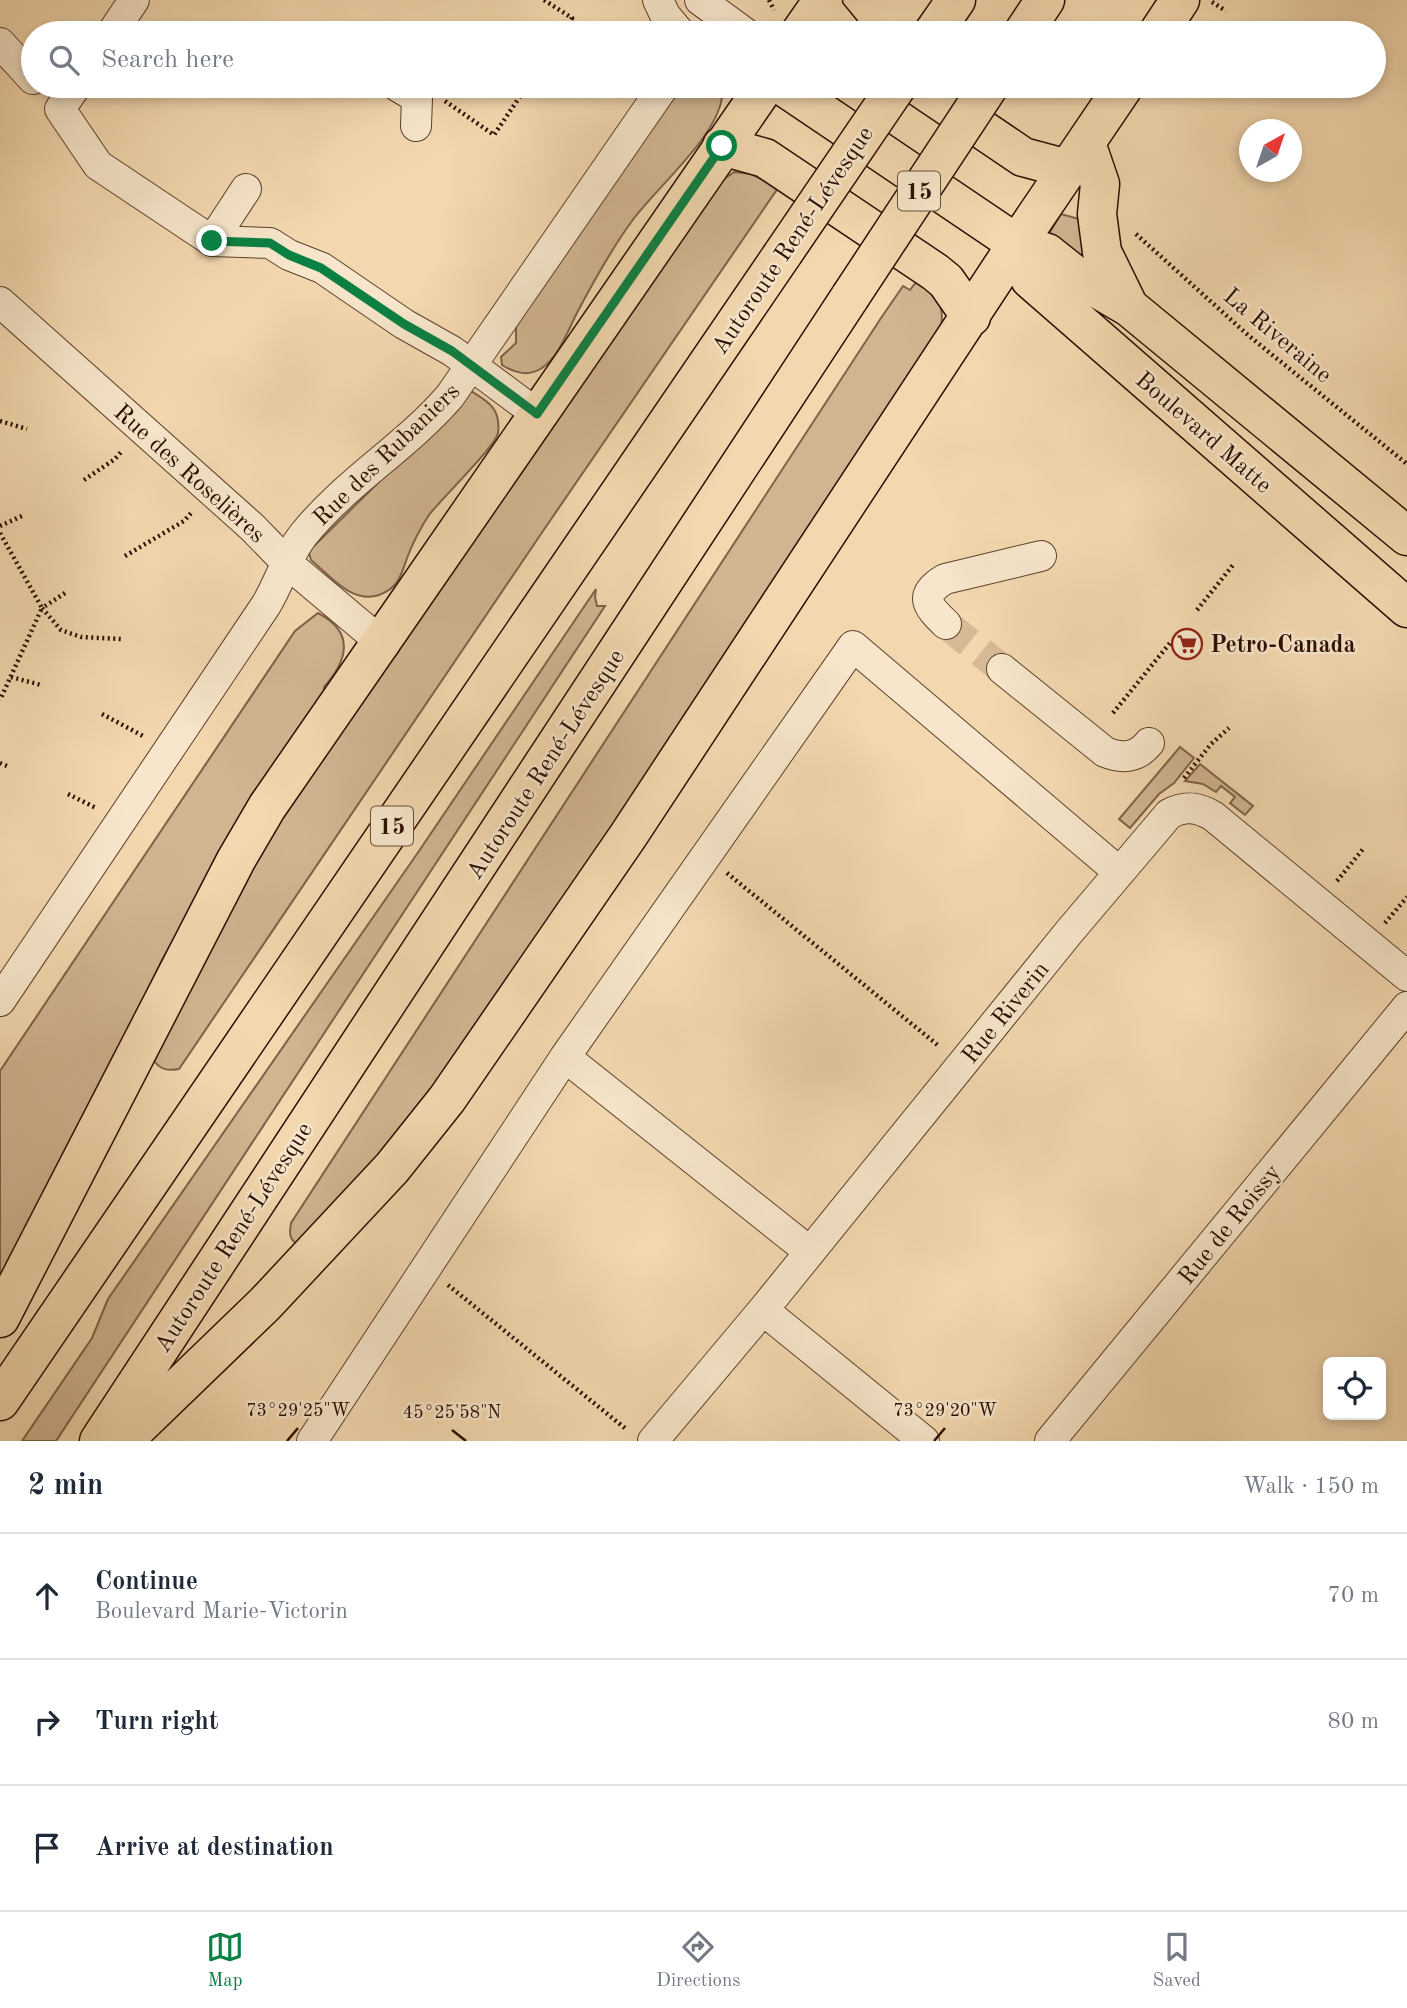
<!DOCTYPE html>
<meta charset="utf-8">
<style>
:root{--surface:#fff;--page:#f2f2f3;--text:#1f2937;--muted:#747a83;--line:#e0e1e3;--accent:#0b8043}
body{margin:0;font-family:"Old Standard TT",serif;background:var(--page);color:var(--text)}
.controls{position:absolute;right:21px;bottom:21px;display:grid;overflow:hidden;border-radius:10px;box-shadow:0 4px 10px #0003}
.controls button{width:63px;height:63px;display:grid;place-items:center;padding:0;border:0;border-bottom:2px solid var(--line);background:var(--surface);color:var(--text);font:35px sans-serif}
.compass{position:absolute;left:1239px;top:119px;width:63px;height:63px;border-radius:50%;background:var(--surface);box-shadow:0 4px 10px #0003;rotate:40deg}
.stop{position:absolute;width:21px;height:21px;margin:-16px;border:5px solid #0b8043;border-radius:50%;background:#fff}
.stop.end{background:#0b8043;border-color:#fff;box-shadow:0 2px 7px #0008}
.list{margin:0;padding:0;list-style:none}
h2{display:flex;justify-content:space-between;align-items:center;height:91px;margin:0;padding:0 28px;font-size:30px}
h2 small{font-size:23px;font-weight:400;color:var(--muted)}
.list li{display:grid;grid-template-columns:46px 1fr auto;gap:21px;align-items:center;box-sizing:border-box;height:126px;padding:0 28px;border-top:2px solid var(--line)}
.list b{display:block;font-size:26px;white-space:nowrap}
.list p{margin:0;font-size:23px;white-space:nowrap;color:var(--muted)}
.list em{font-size:23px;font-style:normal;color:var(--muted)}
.icon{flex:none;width:38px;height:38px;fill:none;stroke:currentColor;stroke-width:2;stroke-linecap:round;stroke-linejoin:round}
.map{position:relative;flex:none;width:1407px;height:1441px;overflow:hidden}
.search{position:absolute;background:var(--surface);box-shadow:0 4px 10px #0003;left:21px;right:21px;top:21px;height:77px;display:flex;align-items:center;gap:18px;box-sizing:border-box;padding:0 24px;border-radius:38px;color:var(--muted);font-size:26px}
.sheet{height:469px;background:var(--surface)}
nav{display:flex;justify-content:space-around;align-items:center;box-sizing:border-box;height:98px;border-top:2px solid var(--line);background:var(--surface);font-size:19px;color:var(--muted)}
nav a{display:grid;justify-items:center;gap:4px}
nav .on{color:var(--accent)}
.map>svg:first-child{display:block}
</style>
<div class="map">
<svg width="1407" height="1441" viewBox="0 0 1407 1441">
<rect width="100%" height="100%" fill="#f3d8af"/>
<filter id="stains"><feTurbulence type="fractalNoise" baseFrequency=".00286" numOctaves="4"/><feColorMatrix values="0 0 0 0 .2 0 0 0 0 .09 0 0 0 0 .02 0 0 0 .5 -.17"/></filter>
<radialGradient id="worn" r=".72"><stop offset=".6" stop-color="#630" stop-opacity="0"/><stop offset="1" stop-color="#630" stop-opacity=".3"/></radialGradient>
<path fill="#d1b591" stroke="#7e6148" stroke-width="2" d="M700,86L716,87L722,97C717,137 656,188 632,221C612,248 595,279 579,309C569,327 560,356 542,368C528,377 515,373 502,365L501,357L516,343V324L673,99L685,91Z
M734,172L751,174L778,188L543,531L179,1069C168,1071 161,1070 154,1061L213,936L278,824L669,254L720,182Z
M1061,214L1079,219L1086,259L1082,264L1047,237Z
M917,281C939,298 946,306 940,334L446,1076L301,1246C289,1241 289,1234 291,1223L881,318L903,286L910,290Z
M471,391C489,402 501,409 498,433C496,446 441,499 429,515C421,527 412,545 407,558C401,576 398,588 379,595C352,604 330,576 311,560L309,553L313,547Z
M596,589L595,597L597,606H605L56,1441H22L92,1338L108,1299L419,851Z
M318,613C355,632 348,660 324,687V696L235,829L162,960L96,1097L0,1279V1071L295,631Z
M1180,747L1194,758L1174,783L1159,794L1130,828L1119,819Z
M1200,764L1253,806L1245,815L1230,803L1235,797L1221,786L1216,792L1203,784L1185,781Z"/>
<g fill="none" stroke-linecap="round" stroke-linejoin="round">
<path stroke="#d5ba95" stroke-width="30" stroke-dasharray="30 15" stroke-linecap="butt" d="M946,624L1002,669"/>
<g stroke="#5c402c" stroke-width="32">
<path id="minor" d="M658,0L665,15L680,33
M700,0L745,33
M112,33L134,0
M0,43L33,79
M76,86L60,109L98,165L212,241L270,243L289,255L322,268L404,324L452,351L537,414
M397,86L417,98L416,126
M212,241L246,189
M0,302L252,527L287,563L381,642
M946,624C927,606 918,595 945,579L1041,556
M1002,669L1105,752C1122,759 1137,758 1149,743
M0,1001L266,605C280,582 287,555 304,534C347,481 406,447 450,396L664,86
M565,1057L810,1252
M763,1310L924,1441
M312,1441L565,1057L853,646L1119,872
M653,1441L763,1310L1069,932L1169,814C1185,805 1198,807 1213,816L1407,976
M1050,1441L1407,1007"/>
</g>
<g stroke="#2a0d00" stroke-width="41">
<path id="major" d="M819,5L842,33
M800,33L823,0
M1158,33L1180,0
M783,86L1017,244L1047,253L1076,276L1129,307L1407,536
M918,86L1023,157L1068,169
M1086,143L1100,184L1097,214L1102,252L1129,307
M1017,244L1030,279L1407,608
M1017,244L1124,86
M381,642L765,86"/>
</g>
<g stroke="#2a0d00" stroke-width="41">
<path id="highway" d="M933,33L956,0
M1023,33L1045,0
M722,146L765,158L935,272L946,281L971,317
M0,1318L236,860L267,807L381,642
M0,1401L784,252
M99,1441L850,297
M123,1441L265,1304L392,1168L447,1099L628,836L1017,244"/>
</g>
<path stroke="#2a0d00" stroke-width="4.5" stroke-dasharray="2 3.5" stroke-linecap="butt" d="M544,0L572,18L562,33
M769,0L774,10
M1212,2L1226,11
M445,101L494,135L527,86
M1136,234L1249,336L1407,464
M0,421L27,429
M84,480L115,459L122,451
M0,526L22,516
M0,533L42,608L0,700
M125,556L184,521L191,513
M65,593L42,608L61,630L81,637L121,639
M1197,610L1233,565
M11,677L41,685
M1113,713L1170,643
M102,714L145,737
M0,763L7,766
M1184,778L1211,744L1229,728
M68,794L96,808
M727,873L940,1047
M1337,881L1363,849
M1385,923L1407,897
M448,1285L626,1429"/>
<use href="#minor" stroke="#f7e6cb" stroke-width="30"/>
<use href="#major" stroke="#f3d8af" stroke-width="38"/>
<use href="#highway" stroke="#f3d8af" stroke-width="38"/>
<g stroke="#2a0d00" stroke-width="41" stroke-linecap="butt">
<path id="highway-bridge" d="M784,252L897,86
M850,297L989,86"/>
</g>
<use href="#highway-bridge" stroke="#f3d8af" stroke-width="38"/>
</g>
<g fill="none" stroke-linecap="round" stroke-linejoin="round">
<path stroke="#0b8043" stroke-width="9" d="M212,241L270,243L289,255L321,268L404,324L452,351L537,414L722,146"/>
</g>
<path fill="none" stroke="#2a0d00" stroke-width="2.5" d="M452,1430L466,1441M287,1441L298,1428M934,1441L945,1428"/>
<defs>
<g id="supermarket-ring" transform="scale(1.575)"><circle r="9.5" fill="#f7e6cb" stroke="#8f2418" stroke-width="1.5"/><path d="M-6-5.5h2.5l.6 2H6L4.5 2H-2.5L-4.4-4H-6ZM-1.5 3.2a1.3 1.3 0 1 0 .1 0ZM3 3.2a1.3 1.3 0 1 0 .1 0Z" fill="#8f2418"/></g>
</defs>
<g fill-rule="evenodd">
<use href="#supermarket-ring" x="1187" y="644"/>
</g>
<g text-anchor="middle" stroke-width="5" stroke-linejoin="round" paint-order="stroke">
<g fill="#f7e6cb" stroke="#684e3d" stroke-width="2">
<rect x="898" y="171.5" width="42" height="39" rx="5"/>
<rect x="371" y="806.5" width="42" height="39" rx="5"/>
</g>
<g font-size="23" font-weight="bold" fill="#2a0d00">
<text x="919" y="199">15</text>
<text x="392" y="834">15</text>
</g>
<g font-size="24" fill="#2a0d00" stroke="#f7e6cb">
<text transform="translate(792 240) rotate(-56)" y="8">Autoroute René-Lévesque</text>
<text transform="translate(1278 335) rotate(40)" y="8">La Riveraine</text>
<text transform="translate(1204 432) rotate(41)" y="8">Boulevard Matte</text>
<text transform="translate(386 454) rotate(-44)" y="8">Rue des Rubaniers</text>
<text transform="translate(190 473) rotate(42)" y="8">Rue des Roselières</text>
<text transform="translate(545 764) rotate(-57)" y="8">Autoroute René-Lévesque</text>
<text transform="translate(1005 1012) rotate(-51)" y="8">Rue Riverin</text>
<text transform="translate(1229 1224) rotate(-51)" y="8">Rue de Roissy</text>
<text transform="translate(233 1237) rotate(-57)" y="8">Autoroute René-Lévesque</text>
</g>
<g font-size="24" font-weight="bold" fill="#2a0d00" stroke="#f7e6cb" text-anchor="start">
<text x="1210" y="652">Petro-Canada</text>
</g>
</g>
<g font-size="18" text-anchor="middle" fill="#2a0d00" stroke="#f7e6cb" stroke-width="5" stroke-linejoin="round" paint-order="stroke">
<text x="298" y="1416">73°29'25"W</text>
<text x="945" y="1416">73°29'20"W</text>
<text x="452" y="1418">45°25'58"N</text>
</g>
<rect width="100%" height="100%" filter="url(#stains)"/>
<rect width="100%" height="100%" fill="url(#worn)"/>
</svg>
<div class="controls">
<button><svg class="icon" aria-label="locate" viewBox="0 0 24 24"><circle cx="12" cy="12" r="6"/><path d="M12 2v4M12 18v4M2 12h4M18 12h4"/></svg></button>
</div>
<svg class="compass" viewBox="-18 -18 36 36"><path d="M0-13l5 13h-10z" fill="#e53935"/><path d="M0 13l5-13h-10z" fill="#747a83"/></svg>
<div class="stop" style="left:722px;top:146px"></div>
<div class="stop end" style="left:212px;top:241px"></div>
<div class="search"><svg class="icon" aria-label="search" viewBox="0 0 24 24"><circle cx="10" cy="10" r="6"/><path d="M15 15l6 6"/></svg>Search here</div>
</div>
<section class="sheet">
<h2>2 min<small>Walk · 150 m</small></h2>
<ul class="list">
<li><svg class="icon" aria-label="ahead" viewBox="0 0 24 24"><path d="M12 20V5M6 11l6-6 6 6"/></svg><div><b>Continue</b><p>Boulevard Marie-Victorin</p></div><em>70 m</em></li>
<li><svg class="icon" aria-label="right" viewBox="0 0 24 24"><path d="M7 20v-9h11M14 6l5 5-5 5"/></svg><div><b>Turn right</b></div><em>80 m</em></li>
<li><svg class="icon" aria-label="arrive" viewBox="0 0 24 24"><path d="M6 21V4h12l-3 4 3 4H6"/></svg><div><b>Arrive at destination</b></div></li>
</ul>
</section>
<nav>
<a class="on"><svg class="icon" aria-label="map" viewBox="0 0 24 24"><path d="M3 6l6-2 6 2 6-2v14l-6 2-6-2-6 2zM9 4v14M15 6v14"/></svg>Map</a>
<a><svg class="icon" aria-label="directions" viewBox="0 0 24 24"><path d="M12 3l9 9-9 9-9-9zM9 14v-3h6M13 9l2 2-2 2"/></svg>Directions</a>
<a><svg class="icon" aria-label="saved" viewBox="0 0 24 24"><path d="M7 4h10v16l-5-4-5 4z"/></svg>Saved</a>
</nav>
